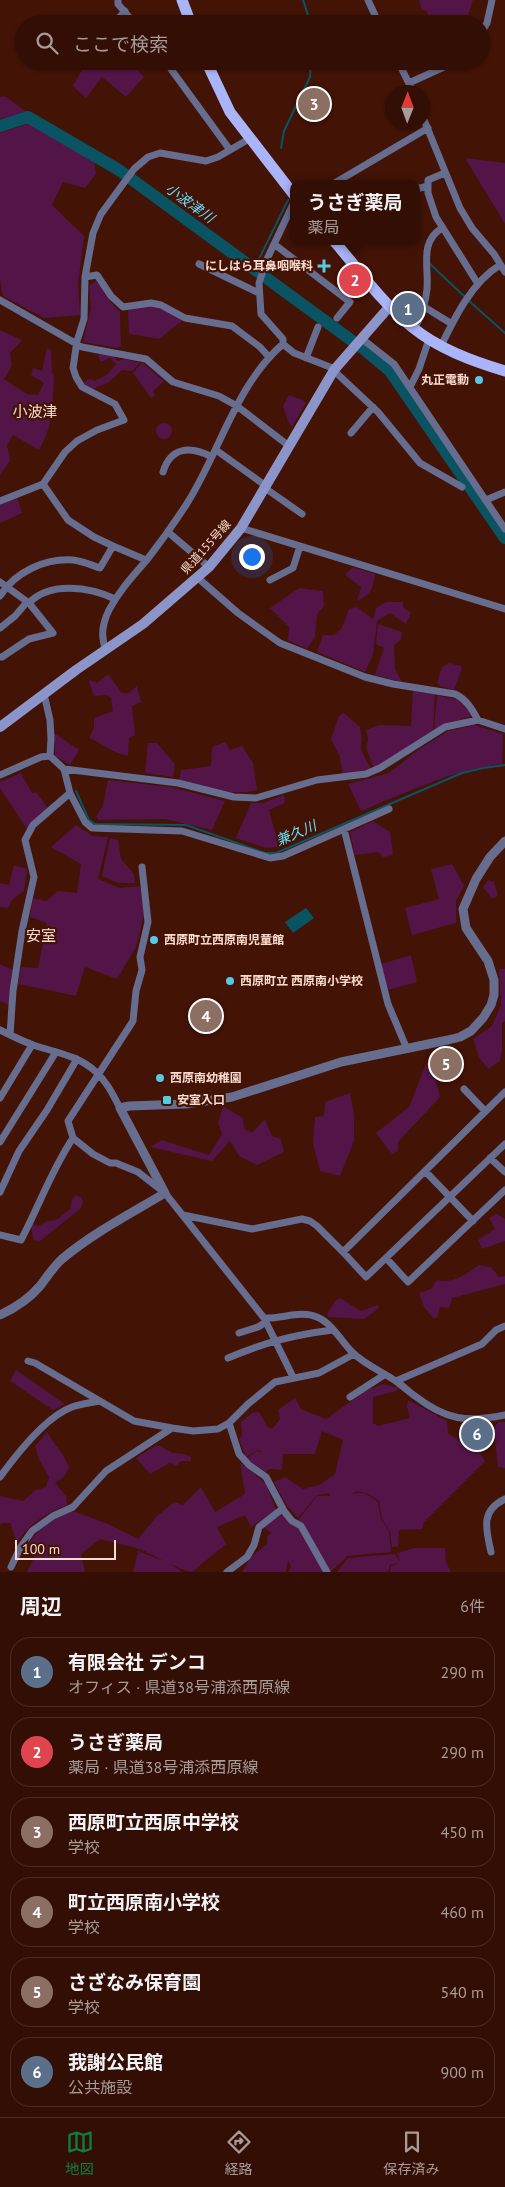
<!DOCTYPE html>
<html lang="ja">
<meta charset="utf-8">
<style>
:root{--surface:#320e04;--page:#3a170e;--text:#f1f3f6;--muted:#a89c9a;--line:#4d2e26;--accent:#0b8043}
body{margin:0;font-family:"PT Sans","Noto Sans JP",sans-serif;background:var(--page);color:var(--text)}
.compass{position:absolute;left:385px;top:85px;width:45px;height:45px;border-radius:50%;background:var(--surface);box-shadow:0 1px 4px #0004;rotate:1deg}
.scale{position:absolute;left:15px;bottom:12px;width:101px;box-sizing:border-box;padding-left:5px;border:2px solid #fbdbd1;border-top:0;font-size:14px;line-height:18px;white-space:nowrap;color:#fbdbd1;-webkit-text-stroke:4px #431306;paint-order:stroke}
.you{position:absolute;left:251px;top:556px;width:18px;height:18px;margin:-12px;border:4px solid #fff;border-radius:50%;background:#1a73e8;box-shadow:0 0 0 8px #1a73e833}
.badge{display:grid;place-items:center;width:32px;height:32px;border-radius:50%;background:var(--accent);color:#fff;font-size:16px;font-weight:700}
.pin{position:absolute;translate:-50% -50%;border:2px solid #fff;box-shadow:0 1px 5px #0006}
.popup{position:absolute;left:290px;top:180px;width:130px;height:65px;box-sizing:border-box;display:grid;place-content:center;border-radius:10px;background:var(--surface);filter:drop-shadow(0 1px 4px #0005);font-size:16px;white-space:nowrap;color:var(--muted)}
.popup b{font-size:19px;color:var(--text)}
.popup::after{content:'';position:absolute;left:50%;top:100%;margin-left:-10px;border:10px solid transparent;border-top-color:var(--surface)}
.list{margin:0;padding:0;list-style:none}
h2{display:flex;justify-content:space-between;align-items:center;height:65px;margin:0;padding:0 20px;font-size:21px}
h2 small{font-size:16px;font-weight:400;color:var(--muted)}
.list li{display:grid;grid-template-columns:32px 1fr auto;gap:15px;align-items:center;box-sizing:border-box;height:70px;margin:0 10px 10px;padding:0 10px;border:1px solid var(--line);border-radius:20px}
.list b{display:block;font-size:19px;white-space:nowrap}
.list p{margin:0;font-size:16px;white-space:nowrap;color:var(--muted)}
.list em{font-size:16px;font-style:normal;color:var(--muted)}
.icon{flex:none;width:28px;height:28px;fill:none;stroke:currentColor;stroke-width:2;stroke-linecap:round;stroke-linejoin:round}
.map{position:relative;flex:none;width:505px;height:1572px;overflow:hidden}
.search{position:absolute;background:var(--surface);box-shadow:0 1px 4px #0004;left:15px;right:15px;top:15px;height:55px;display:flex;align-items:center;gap:12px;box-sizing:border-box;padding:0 18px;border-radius:28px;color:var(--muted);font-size:19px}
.sheet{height:545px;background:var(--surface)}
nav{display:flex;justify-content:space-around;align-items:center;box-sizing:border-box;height:70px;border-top:1px solid var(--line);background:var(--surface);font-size:14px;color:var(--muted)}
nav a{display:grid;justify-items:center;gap:2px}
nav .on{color:var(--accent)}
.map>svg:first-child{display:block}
</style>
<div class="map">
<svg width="505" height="1572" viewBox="0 0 505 1572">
<rect width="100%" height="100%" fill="#431306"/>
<path fill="#531447" d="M419,0H473L468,15L441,24H431L427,11L422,10Z
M87,61H130L144,77L126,97L102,77L86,98L73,86Z
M5,96L26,112L0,119V97Z
M31,123L94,161L96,174L85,188L63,182L52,205L84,236L78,284L80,315L44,318L3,296L0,280V133Z
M465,158L505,163V224Z
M96,281C105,292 109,302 120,312L121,346L118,348L83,342L91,308L89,286Z
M150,306L162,309L183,320L159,339L129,334L128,310Z
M0,330L22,340L10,353L12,366L4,379L27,394L38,395L44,383L31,375L33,368L42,371L47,348L51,350L52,373L54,376C53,402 53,427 39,450L13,435L7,445L10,461L0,475Z
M101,352L111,354L118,361L125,359L140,363L132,371L122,370L109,382L93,389L86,386L83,382L90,379L95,381L108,374L116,364L110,358L101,362L98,356Z
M142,362L164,381L153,391L155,395L151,398L133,373Z
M289,395L303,400L306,403L292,427L288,421L283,406Z
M156 431a8 8 0 1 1 16 0a8 8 0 1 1-16 0Z
M17,497L22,513L0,523V504Z
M353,567L375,574C372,590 372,594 357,601L361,587L345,575Z
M299,588L323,591L324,606L317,614L315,637L307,649L288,640L289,627L270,608Z
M386,602H403V607L411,613L406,624L390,613L377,621L373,655L365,672L317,652L323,635H334L342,628L349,609L357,607L373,619L376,608Z
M378,624L402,632L401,640L394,645L395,669L402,682L375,675L384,648L376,644Z
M449,663L461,666L462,669L454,690L440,686L437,683L442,667Z
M108,674L121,692L127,694L137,686L141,702L132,706L135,735L129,738L128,756C110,752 105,745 89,738L94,728V718L113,711L111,698L106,695L94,696L89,682L90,680L97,683Z
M413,691L435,694L433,730L379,767L374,768L366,748L368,739L366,730L379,725L411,726Z
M437,695L459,700L473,716L444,724L434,730Z
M344,713L360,727L362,738L361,750L371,769L343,775L340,757L331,739L339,716Z
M474,725L503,734L502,764C453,770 407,792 361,811L348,784L389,773L418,750L448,731Z
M54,733L79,750L70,765L55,756Z
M225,742L230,750L242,746L253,763L257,790C232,797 204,786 179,780L181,770L211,766L212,747Z
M148,743H157L175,764L173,777L145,773Z
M21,773L32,793L36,792L48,808L31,822L27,829L0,788V782Z
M108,780L171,787L225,801L212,830L165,819L98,820L96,817L103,805Z
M284,795L285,803L269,810L279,847L266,848L236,838L251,803H263Z
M373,821L390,832L393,855L383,857L378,852L355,855L350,832Z
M76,825L93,836L108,837L98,879L120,888L140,886L144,914L136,947L117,979L85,967L76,996L18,984L21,967L38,968L47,923L30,917L33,898L46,901L58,891L77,893L81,864L51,847Z
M110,838L118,840L121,859L134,874L135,883H118L102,876Z
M452,864L464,886L456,901V923L412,935L405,908L439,899L431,869Z
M14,865L27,869L24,891L12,900L8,908L0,907V883L9,885Z
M488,880L494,882L498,895L492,899L483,887Z
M411,955L417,982L388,990L381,964Z
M0,964L13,970L9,1005L0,1001Z
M499,969H505V1021L502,1023V1050L500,1061L488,1069L479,1057L473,1039L492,1026L501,1005Z
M431,1063L440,1097L398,1142V1151L392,1154L376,1133L409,1107L426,1064Z
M350,1093L354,1115V1141L340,1176L320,1171L313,1143L315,1117L324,1116L325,1102Z
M223,1106L243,1118L244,1129L252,1133L265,1119L272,1136L281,1139L284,1152L257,1165L239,1156L230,1141L212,1161L150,1147L162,1140L209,1155L222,1134L218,1123Z
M75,1195L82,1198L83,1202L81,1208L39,1242L33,1239L31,1225L33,1223L38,1226L48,1221L56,1220L70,1209L72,1199Z
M497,1214L505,1219V1241L482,1249L478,1240L495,1229L489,1218Z
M479,1265L491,1267L499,1277L505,1276V1284L452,1298L449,1308L440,1307L437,1318H433L424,1307L419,1293L431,1289L437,1280C453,1284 466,1274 479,1265Z
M340,1298L361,1311L378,1305L379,1308L364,1319L328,1317L327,1314L335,1301Z
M16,1370L65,1404L53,1410L10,1381Z
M382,1384L399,1388L396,1391L373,1397V1423L378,1426L410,1418L407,1406L408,1400L447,1421L448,1433C465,1446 474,1440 485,1461L424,1522L422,1529L399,1530L398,1547H392L390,1531L382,1519L379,1501L369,1494L358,1491L351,1494C364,1491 366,1493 378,1502L381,1519L389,1531L391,1552L348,1556L330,1572L304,1525L298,1520L317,1496H330V1493L317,1495L298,1518L287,1506L274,1482L285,1477L303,1489L319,1485L335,1474L343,1440L322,1431L315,1454H283L282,1470L269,1469L266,1472L253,1464L247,1458L257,1451L264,1453L258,1450L246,1457L239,1439L242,1435L241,1422L252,1413L259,1412L268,1427L272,1429L280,1419L278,1410L295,1398L301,1409L326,1419L364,1392Z
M498,1422H505V1468L498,1467L494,1429Z
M47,1432C54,1444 64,1454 69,1467L64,1477L55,1483L66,1496L67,1505C43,1515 32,1522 17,1542L10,1523H1L0,1526V1496L23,1501L34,1491L46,1487L49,1477L39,1459L35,1446Z
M157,1445L173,1453L184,1454L191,1457V1461H181L176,1466L170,1463L150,1474L136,1458Z
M240,1462L266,1484L276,1510L251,1527L245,1515L217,1527L226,1544L192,1572C184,1572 153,1555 142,1550C129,1545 114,1543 100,1539L81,1554L85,1572H27L35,1556L25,1549C37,1529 51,1519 73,1511L108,1524L138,1539L157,1516L174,1502L183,1505L201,1487L215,1512L245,1494Z
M281,1513L298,1528L324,1572H288L291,1567L288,1560L286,1572H242L251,1557L267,1544V1537L271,1533L264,1527Z
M414,1548H445L446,1562L451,1572H390L391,1566L398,1563L390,1565L388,1572H337L348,1558L395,1554L401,1563L397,1553Z
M138,1551L169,1563L182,1572H133Z"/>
<path fill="#0a5362" d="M306,908L314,918L293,933L285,922Z"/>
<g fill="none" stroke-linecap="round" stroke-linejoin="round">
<path stroke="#0a5362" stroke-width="2" d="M303,0L311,24
M281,148L284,131L310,77L311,61
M430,264L465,297
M255,267L288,200
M468,300L505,333
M76,791L89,820L95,824L186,825L265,853H276L462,773L483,768L505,765"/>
<path stroke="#0a5362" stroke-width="12" d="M0,126L28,117L119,170L351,340
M360,346L390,371L505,538"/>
<path stroke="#676d8e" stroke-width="7" d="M118,0V4L135,24
M368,0L379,24
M113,24L125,11
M481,33L487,23L492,0
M165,61L230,150
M398,61L413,92
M409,83L457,61
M422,115L460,208L472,228L494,254L505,272
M445,173L428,180V193L436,217L478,284
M333,184L428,128
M416,189L428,186
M274,244L350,302L337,318
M199,264L259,293
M85,277L97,275L111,296L123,307L151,303L161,305L185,318L232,326L260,347L268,356
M0,300L82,347L146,359L173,382L219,396L237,406L289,446
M424,305L426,308L452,324
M414,329C421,318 426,301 427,289C429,267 419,242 442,228
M361,338L394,364L505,529
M283,344V339L261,314L259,283L267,259L294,202
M441,346C455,317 472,282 500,265
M306,358L318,327
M410,387L419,369L429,339
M351,433L373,407
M216,450L266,486
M163,472C171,446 191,446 212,457
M43,484L68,520L94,537L113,546
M265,488L302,514
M486,500L505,492
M0,501L43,484L65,452L77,441L97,430L124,420L115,404L82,387L76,377L73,368L77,341L84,319L85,277L93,233L101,214L134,169L148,157L160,153L206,161L218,157L249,139
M241,528L505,609
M168,532L209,567
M198,578L238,613L280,643L365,677L393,684L455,694C466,699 472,709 478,720
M270,580L293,568L300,546
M0,582L29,603L53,633L29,639L2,657H0
M0,596C15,572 45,558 73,560C82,561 91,565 100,568L113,546L146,560
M29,603C50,581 90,587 115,599
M0,628L15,616L27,602
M106,650C100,636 103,622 109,610C119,591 132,577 146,561C160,543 173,525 186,505C219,454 236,384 283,344L294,353L330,367L378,412L420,463L462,487
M44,694L50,720L51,739L50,756L64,769L70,793L85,822L92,828L182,831L270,858L283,856L344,829L388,1004L407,1049
M64,769L178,783L234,797L256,798L317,780L366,774L380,768L445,727L478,720L505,729
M0,775L41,757L50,756
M344,829L389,809
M142,867L148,922L140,957L142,970L136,991L133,1021L68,1121L73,1138L93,1154L110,1163H116L138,1172L165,1193L264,1318C282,1319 300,1310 317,1317C332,1323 341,1341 352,1352C365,1365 383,1372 397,1382C403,1386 409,1392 415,1396C446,1420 467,1423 505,1415
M0,1030C12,1036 24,1042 36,1046C58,1053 79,1056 96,1072C107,1082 113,1095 120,1108
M10,1035L13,991L22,931L34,877L25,840L33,825L70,793
M464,1089L485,1111
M0,1098L32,1045
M0,1142L56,1052
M490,1158L505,1172
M425,1171L473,1221
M0,1192L19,1151L47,1110L77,1059
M183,1215L252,1229L302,1219L310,1221L317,1226L343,1252L505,1092
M0,1235L21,1240C39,1206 52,1169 73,1138
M343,1252L366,1277L505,1144
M386,1258L408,1282L505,1190
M264,1318L293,1377
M239,1333L258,1327L266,1322
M228,1358C266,1342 293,1335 333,1330
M28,1361L35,1363L134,1421L172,1428
M396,1381L482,1344L496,1330L505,1326
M350,1397L384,1375
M229,1423L239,1454L249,1465L266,1477L284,1511L292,1521L301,1526L327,1572
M0,1477C16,1455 47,1416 72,1407C81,1404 90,1403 99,1401
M491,1552C486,1529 480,1511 505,1499
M11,1567L20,1548L32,1531L53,1516L73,1507L106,1471L172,1428L193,1431L218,1429L229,1423L248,1404L275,1382L319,1373L354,1354
M227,1572L247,1557L254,1545L259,1527L282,1509"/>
<path stroke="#676d8e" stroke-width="9" d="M0,1315C15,1308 29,1299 40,1286C47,1277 53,1267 62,1259C93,1233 130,1214 165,1193L120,1108L129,1106L186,1104L232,1097L341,1062L448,1040L460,1037L471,1031L483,1018L491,1005L494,995V980L488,961L466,928L463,909L476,879L490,857L505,841"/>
<path stroke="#8c95ca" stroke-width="10" d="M0,727L76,670L143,624L209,567L241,528L334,370L390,306"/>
<path stroke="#a9b4f9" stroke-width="11" d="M182,0L191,24
M206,61L230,112L294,195
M334,241C359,270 382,303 412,327C439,349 472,361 505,371"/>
</g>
<g fill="#58c8e4" stroke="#431306" stroke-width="2">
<path d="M321.5 258.5h5v5h5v5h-5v5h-5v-5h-5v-5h5z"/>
<circle cx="479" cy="380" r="5"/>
<circle cx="154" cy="940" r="5"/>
<circle cx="230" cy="981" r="5"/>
<circle cx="160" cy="1078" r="5"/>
<rect x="162" y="1095" width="10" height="10" rx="2.5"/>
</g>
<g text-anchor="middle" stroke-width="4.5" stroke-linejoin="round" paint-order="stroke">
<g font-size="12" font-weight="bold" fill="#fbdbd1" stroke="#431306" text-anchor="start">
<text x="313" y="270" text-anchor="end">にしはら耳鼻咽喉科</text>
<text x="469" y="384" text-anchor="end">丸正電動</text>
<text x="164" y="944">西原町立西原南児童館</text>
<text x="240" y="985">西原町立 西原南小学校</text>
<text x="170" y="1082">西原南幼稚園</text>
<text x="177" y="1104">安室入口</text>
</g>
<g font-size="12" fill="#fbdbd1" stroke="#431306">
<text transform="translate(206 547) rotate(-48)" y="4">県道155号線</text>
</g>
<g font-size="14" font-style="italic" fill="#64dffd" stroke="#431306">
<text transform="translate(190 203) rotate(36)" y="5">小波津川</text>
<text transform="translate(296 833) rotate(-23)" y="5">兼久川</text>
</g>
<g font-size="15" fill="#fbdbd1" stroke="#431306">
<text x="35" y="417">小波津</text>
<text x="41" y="941">安室</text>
</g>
</g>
</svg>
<svg class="compass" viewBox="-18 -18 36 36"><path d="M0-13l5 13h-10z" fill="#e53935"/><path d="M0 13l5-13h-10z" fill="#a89c9a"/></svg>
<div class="scale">100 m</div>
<div class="you"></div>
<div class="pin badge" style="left:408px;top:309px;background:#5c6f8a">1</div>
<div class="pin badge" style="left:355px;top:280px;background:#e0444e">2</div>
<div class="popup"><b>うさぎ薬局</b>薬局</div>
<div class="pin badge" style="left:314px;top:104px;background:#8d6e63">3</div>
<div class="pin badge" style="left:206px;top:1016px;background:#8d6e63">4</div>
<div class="pin badge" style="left:446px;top:1064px;background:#8d6e63">5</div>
<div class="pin badge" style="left:477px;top:1434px;background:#5c6f8a">6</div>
<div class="search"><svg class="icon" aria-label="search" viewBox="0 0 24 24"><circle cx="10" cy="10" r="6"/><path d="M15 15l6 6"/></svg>ここで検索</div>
</div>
<section class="sheet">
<h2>周辺<small>6件</small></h2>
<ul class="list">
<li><span class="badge" style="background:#5c6f8a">1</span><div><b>有限会社 デンコ</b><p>オフィス · 県道38号浦添西原線</p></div><em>290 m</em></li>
<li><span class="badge" style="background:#e0444e">2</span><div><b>うさぎ薬局</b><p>薬局 · 県道38号浦添西原線</p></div><em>290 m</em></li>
<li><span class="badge" style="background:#8d6e63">3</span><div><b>西原町立西原中学校</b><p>学校</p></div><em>450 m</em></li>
<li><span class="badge" style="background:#8d6e63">4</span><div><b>町立西原南小学校</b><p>学校</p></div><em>460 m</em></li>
<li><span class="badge" style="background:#8d6e63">5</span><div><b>さざなみ保育園</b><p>学校</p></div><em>540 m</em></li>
<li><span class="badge" style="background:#5c6f8a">6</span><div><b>我謝公民館</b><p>公共施設</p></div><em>900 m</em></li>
</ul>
</section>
<nav>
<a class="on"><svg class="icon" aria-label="map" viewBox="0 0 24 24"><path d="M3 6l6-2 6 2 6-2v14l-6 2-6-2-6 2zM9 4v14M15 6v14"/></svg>地図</a>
<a><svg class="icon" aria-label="directions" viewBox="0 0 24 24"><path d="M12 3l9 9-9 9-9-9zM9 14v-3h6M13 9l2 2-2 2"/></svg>経路</a>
<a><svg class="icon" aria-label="saved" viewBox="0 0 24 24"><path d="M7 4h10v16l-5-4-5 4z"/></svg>保存済み</a>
</nav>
